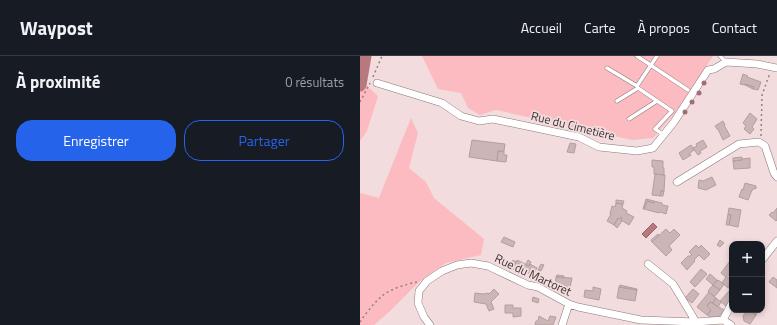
<!DOCTYPE html>
<html lang="fr">
<meta charset="utf-8">
<style>
:root{--surface:#171b24;--page:#20242c;--text:#f1f3f6;--muted:#9ea1a6;--line:#363941;--accent:#2563eb}
body{margin:0;font-family:"Titillium Web",sans-serif;background:var(--page);color:var(--text)}
.controls{position:absolute;right:12px;bottom:12px;display:grid;overflow:hidden;border-radius:8px;box-shadow:0 2px 6px #0003}
.controls button{width:36px;height:36px;display:grid;place-items:center;padding:0;border:0;border-bottom:1px solid var(--line);background:var(--surface);color:var(--text);font:20px sans-serif}
.list{margin:0;padding:0;list-style:none}
h2{display:flex;justify-content:space-between;align-items:center;height:52px;margin:0;padding:0 16px;font-size:17px}
h2 small{font-size:13px;font-weight:400;color:var(--muted)}
.actions{display:flex;gap:8px;padding:12px 16px}
.actions a{flex:1;padding:9px 0;border:1px solid var(--accent);border-radius:16px;text-align:center;font-size:14px;color:var(--accent)}
.actions .main{background:var(--accent);color:#fff}
.map{position:relative;flex:none;width:417px;height:269px;overflow:hidden}
header{display:flex;align-items:center;gap:24px;box-sizing:border-box;height:56px;padding:0 20px;background:var(--surface);border-bottom:1px solid var(--line)}
header strong{font-size:19px}
nav{display:flex;gap:22px;margin-inline-start:auto;font-size:14px}
main{display:flex}
aside{flex:1;background:var(--surface)}
.map>svg:first-child{display:block}
</style>
<header>
<strong>Waypost</strong>
<nav><a>Accueil</a><a>Carte</a><a>À propos</a><a>Contact</a></nav>
</header>
<main>
<aside>
<h2>À proximité<small>0 résultats</small></h2>
<ul class="list">
</ul>
<div class="actions"><a class="main">Enregistrer</a><a>Partager</a></div>
</aside>
<div class="map">
<svg width="417" height="269" viewBox="0 0 417 269">
<rect width="100%" height="100%" fill="#f3dcdd"/>
<path fill="#fcbbc0" d="M62,0H353L315,57L293,82L272,84L136,54L120,59L108,52L101,37L78,33Z
M0,23L18,40L7,75L0,85Z
M51,62L58,77L49,112L66,126L74,142L124,183L121,199L86,207L59,226L29,256L14,269H0V137L19,142Z"/>
<path fill="#b8787d" stroke="#926367" d="M293,167L297,171L286,182L282,178Z"/>
<g fill="none" stroke-linecap="round" stroke-linejoin="round">
<path stroke="#b8787d" stroke-width="13" d="M0,29L5,0"/>
</g>
<path fill="#cbb5b6" stroke="#b49e9f" d="M383,18L388,20L387,21L401,26L398,34L393,33L394,31L385,28V29L380,28Z
M385,28L394,31L393,33L385,29Z
M390,57L397,63L392,71L394,73L390,78L384,73L386,70L383,67Z
M363,65L365,69H364L370,80L363,84L358,73H357L355,70Z
M112,84L145,88L144,95H138L137,105L109,101Z
M343,84L347,91L340,95L341,97L338,99L333,92L337,90L336,88Z
M210,87L216,88L214,97L207,96Z
M331,89L334,94L329,98L331,99L323,104L319,97Z
M138,95H144V99H147L146,106L137,105Z
M382,101V104L373,105V102Z
M390,102V112L374,113L373,105L382,104V103Z
M292,104L303,105V112H304V119L294,118V111H292Z
M295,118L305,119L304,135H301L300,140L292,139Z
M352,121L356,129L346,134L338,132L339,124L343,125Z
M385,127L396,130V133L394,132L393,134H392L388,144L379,141L382,133L383,134Z
M301,135H304L303,140H300Z
M286,143L294,145V147L287,145L284,153H283Z
M256,144L264,145L263,148L256,147Z
M287,145L294,147V145L302,147V149L308,150L306,158L300,156L299,157L284,153Z
M256,147L263,148L262,152L267,155L266,157L274,161L269,169L261,164L262,162L261,161L259,163L258,162L254,169L247,165L251,158H250L252,150L255,151Z
M369,152L381,154L378,171L369,169L371,159L368,158Z
M417,152V164L416,165L409,159L412,156L413,157Z
M368,158L371,159L369,169H366Z
M261,161L262,162L261,164L262,165L257,172L254,169L258,162L259,163Z
M306,173L310,177L314,173L320,179L309,190L312,194L306,200L292,186Z
M298,178L299,179L292,186L291,184Z
M144,181L155,186L153,191L141,186Z
M360,184L364,187L360,191L357,189Z
M336,189L339,192L341,189L350,198L344,204L339,199L334,204L335,205L327,214L321,207L328,200H330L332,199L329,196Z
M153,204L156,206L154,211L151,209Z
M157,204L169,210L170,208L177,212L173,219L166,216L165,217L158,214L157,215L152,213Z
M168,204L171,206L169,210L166,208Z
M370,205L372,207V215L370,218L372,220V226L367,231L362,227L366,221L361,217Z
M181,208L184,209L181,215L178,214Z
M341,213L347,218L335,231L330,226Z
M350,218L357,224L353,229L346,223Z
M197,219L204,220V222L196,221Z
M196,221L212,222L210,232L195,230Z
M413,221L417,224V232L409,226Z
M358,224L364,228L360,234L353,229Z
M372,226V242L366,250L360,245L371,233L367,231Z
M260,229L277,233V234L259,231Z
M353,229L360,234L354,241L348,235Z
M233,231L241,233L239,244L224,241L225,234L233,235Z
M259,231L277,234L275,245L257,242Z
M134,233L139,238L131,246L134,253L129,255L126,248L114,246L115,237L124,238L128,237L129,238Z
M333,233L339,238L332,247L325,242Z
M349,236L356,242L353,247L350,246L347,250L351,254L347,259L337,251Z
M173,241L179,243L178,247L172,245Z
M356,242L361,246L358,251L353,247Z
M350,246L364,254L358,262H352L347,259L351,254L347,250Z
M145,249H153V252H161V260L153,261V257H145Z
M383,254H389L396,259L390,268L384,265L383,260L386,256Z
M389,254H398L397,255H398L396,259Z
M179,260L188,265L190,260L196,261L193,269H175L176,265H178Z"/>
<g fill="none" stroke-linecap="round" stroke-linejoin="round">
<g stroke="#8b7778" stroke-width="4.5">
<path id="lane" d="M277,0L328,34
M297,0L277,30L278,32L312,55L295,73L304,79
M360,0L366,6
M247,12L277,30
M257,45L278,32
M269,63L297,45"/>
</g>
<g stroke="#8b7778" stroke-width="8">
<path id="street" d="M17,27L82,47L101,60L119,65L133,63L219,81L239,91L277,95L293,92L314,66L348,14L354,13L366,6L397,8L417,12
M317,126L379,88L399,86L405,90L414,117L417,121
M402,204L417,185
M288,208L313,228L336,266L335,269
M70,269L64,261L58,247L59,235L67,225L82,215L97,209L111,207L128,210L168,229L178,231L209,248L218,251L281,264L336,266L363,264
M202,269L209,248
M371,269L363,264L372,247"/>
</g>
<path stroke="#918182" stroke-width="1.5" stroke-dasharray="2 3" stroke-linecap="butt" d="M13,21L22,0
M0,22L4,23L7,25
M0,24L10,25
M0,46L10,27
M401,80L402,39L410,17
M0,266C6,257 14,247 22,240C30,233 47,228 57,226"/>
<use href="#lane" stroke="#fff" stroke-width="3.5"/>
<use href="#street" stroke="#fff" stroke-width="7"/>
</g>
<g fill="#a36d76">
<circle cx="344" cy="27" r="2.5"/>
<circle cx="339" cy="37" r="2.5"/>
<circle cx="332" cy="46" r="2.5"/>
<circle cx="325" cy="56" r="2.5"/>
</g>
<g text-anchor="middle" stroke-width="3.5" stroke-linejoin="round" paint-order="stroke">
<g font-size="12" fill="#3b3233" stroke="#f3dcdd">
<text transform="translate(213 70) rotate(14)" y="4">Rue du Cimetière</text>
<text transform="translate(173 219) rotate(25)" y="4">Rue du Martoret</text>
</g>
</g>
</svg>
<div class="controls">
<button>+</button>
<button>−</button>
</div>
</div>
</main>
